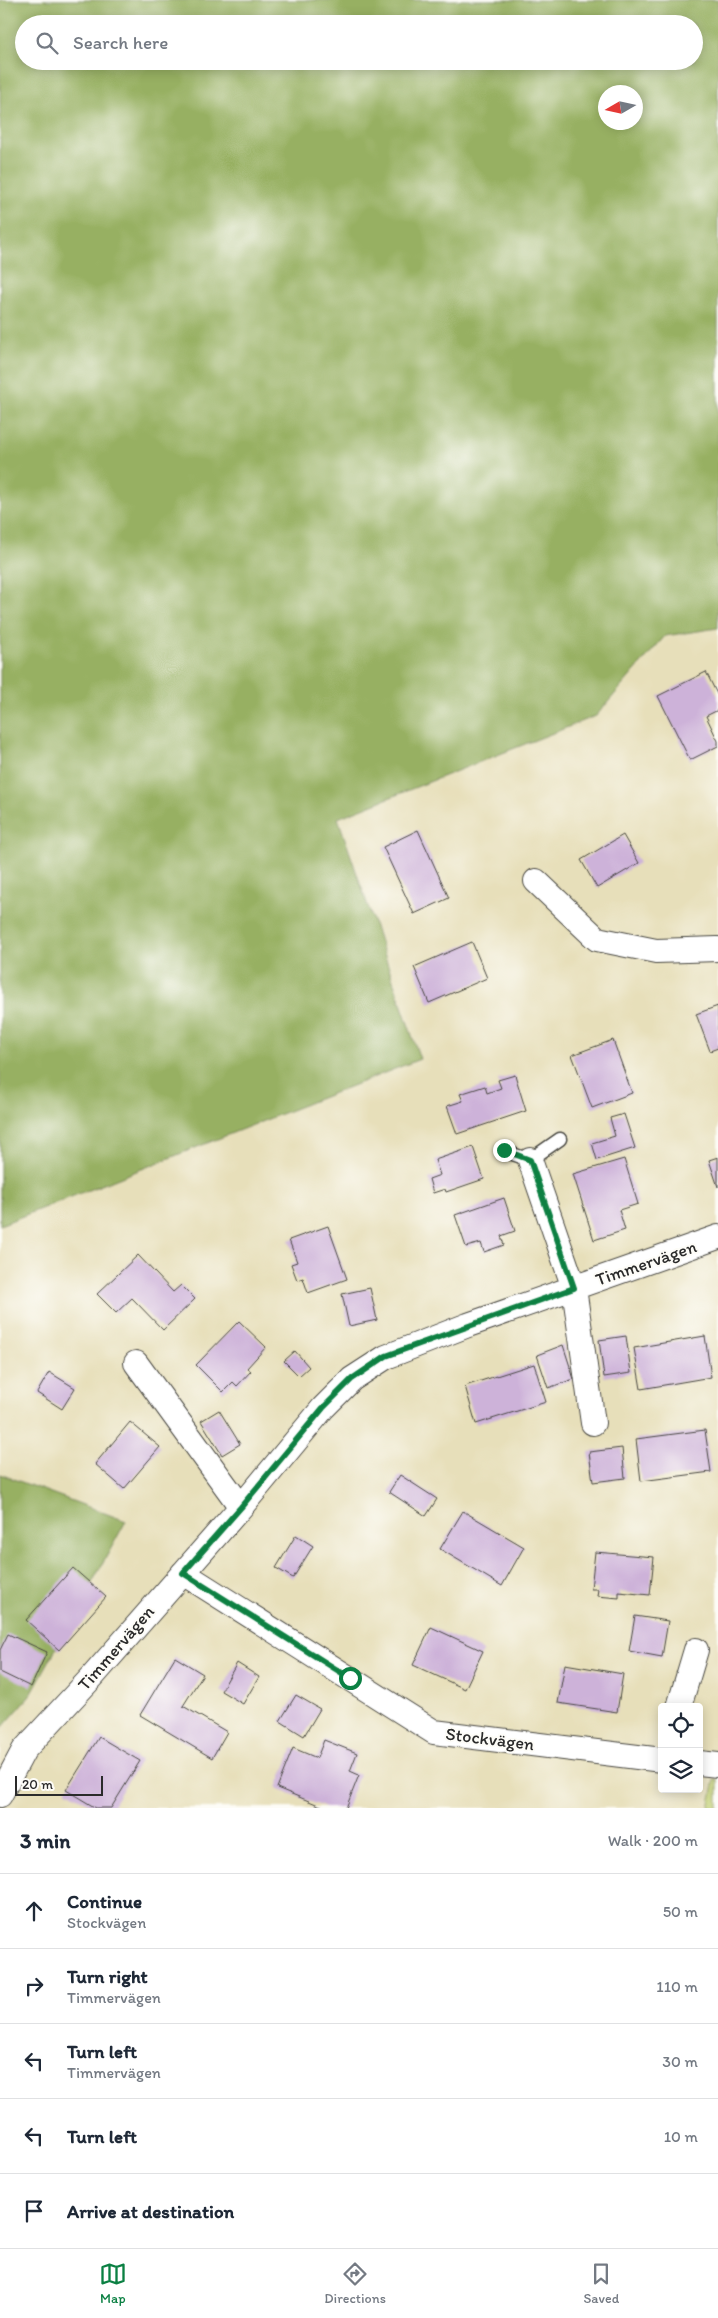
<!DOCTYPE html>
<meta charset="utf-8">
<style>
:root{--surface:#fff;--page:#f6f6f7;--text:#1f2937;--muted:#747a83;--line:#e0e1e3;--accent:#0b8043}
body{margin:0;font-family:Itim,sans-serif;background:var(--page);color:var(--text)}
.controls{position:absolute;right:15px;bottom:15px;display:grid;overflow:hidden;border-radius:5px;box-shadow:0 2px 12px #0003}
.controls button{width:45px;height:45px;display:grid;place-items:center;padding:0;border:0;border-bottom:1px solid var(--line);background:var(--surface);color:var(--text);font:25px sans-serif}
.compass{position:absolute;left:598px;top:85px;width:45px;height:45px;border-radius:50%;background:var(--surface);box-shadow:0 2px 12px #0003;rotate:261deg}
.scale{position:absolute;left:15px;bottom:12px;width:88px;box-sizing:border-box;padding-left:5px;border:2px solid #2b2b2b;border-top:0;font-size:14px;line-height:18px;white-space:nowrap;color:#2b2b2b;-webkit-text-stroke:4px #fdfcf7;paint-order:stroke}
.stop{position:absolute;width:15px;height:15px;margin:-11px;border:4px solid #0b8043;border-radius:50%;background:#fff}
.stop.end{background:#0b8043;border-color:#fff;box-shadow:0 1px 5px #0008}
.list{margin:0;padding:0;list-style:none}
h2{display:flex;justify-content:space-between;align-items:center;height:65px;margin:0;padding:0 20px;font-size:21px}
h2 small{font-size:16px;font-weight:400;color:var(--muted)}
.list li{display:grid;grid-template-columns:32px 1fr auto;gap:15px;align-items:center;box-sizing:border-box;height:75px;padding:0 20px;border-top:1px solid var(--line)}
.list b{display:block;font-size:19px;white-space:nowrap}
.list p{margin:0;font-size:16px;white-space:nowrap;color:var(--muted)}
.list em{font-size:16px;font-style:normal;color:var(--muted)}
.icon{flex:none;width:28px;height:28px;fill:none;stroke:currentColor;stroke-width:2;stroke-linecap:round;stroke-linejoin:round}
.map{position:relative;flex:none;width:718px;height:1808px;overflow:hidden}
.search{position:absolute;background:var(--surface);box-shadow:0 2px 12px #0003;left:15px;right:15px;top:15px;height:55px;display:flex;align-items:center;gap:12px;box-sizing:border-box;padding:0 18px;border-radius:28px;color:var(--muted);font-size:19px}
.sheet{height:440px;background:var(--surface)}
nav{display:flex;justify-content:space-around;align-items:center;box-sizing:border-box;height:70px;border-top:1px solid var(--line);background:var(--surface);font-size:14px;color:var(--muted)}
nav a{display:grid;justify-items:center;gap:2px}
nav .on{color:var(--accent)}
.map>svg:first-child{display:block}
</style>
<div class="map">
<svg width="718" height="1808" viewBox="0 0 718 1808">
<rect width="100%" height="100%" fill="#fdfcf7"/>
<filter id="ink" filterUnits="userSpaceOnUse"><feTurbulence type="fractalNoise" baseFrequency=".02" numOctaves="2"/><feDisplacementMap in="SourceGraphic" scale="10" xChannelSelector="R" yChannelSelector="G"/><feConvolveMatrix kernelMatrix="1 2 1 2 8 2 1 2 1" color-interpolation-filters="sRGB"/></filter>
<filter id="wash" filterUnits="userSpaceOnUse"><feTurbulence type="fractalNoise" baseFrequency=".0096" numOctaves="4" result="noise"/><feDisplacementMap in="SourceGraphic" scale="20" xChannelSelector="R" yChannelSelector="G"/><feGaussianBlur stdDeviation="1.12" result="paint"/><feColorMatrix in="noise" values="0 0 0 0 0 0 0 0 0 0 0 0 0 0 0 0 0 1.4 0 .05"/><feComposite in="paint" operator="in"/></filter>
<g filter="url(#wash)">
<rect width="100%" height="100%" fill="#e7dfba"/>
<path fill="#bfcd6f" stroke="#757c4d" d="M715,1779H718V1808H709Z"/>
<path fill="#97b062" stroke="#616e46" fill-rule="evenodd" d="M0,0H718V628L665,636L596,716L338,818L420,1059L0,1225ZM24,24H694V61H24ZM606,92H636V122H606Z
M0,1474L126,1521L30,1696L0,1730Z"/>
<g id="blocks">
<path fill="#cdb2d9" d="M706,672L718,696V710L706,716L718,741V746L690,760L658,696Z
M418,830L449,898L414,914L383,847Z
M623,835L639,863L597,888L581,860Z
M472,942L487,978L429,1003L414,967Z
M718,1006V1048L710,1051L696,1014Z
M613,1040L632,1093L592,1108L572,1055Z
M515,1075L526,1111L457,1134L447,1106L463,1101L460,1094L485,1086L487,1093L501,1088L498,1080Z
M624,1114L635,1148L597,1160L592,1143L615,1136L610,1118Z
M473,1147L484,1179L446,1192L445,1189L433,1193L429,1179L440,1175L435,1160Z
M718,1157V1187L709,1160Z
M624,1159L638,1204L619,1210L625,1230L594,1240L573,1174Z
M504,1198L515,1231L501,1236L504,1245L484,1252L481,1243L466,1247L455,1215Z
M328,1226L347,1279L308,1293L303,1278L297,1280L291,1264L297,1262L289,1240Z
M138,1255L173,1292L181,1285L195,1299L163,1330L132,1298L116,1313L97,1294Z
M370,1288L377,1320L349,1326L342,1294Z
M239,1321L266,1347L247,1368L251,1371L237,1386L233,1382L223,1392L196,1365Z
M626,1336L631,1373L604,1377L599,1340Z
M705,1336L711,1377L641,1389L634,1348Z
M563,1345L574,1379L548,1388L537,1355Z
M295,1351L309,1367L299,1376L284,1361Z
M534,1364L546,1402L476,1424L465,1386Z
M49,1372L75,1388L62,1409L37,1393Z
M219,1410L240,1444L222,1455L201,1421Z
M130,1422L160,1447L124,1489L95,1464Z
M705,1430L711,1472L641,1481L636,1439Z
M622,1448L625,1478L593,1482L589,1452Z
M400,1475L437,1499L426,1516L389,1492Z
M463,1511L524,1547L502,1586L440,1549Z
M296,1535L313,1546L293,1578L276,1568Z
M595,1552L654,1557L650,1595L619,1592V1598L597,1596L598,1589H591Z
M73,1568L106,1597L59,1650L26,1620Z
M635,1616L668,1621L662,1657L629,1651Z
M431,1627L483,1651L465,1689L413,1665Z
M8,1634L47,1652L31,1687L0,1672V1650Z
M175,1657L203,1674L183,1706L227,1732L212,1758L140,1715Z
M237,1663L259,1677L243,1704L221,1691Z
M565,1664L623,1674L617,1712L558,1703Z
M296,1695L320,1709L304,1736L280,1721Z
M99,1737L140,1761L111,1808H96L66,1790Z
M324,1740L357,1753L350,1771L359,1775L346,1808H326L277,1788L293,1748L317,1758Z"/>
</g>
</g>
<g filter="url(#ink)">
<use href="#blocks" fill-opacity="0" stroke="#474640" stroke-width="1"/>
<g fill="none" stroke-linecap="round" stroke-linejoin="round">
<g stroke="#474640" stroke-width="15">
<path id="service" d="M504,1151L530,1160L560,1139"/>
</g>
<g stroke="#474640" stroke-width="26">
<path id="minor" d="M536,881L597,939L656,951L718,949
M530,1160L574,1288L593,1423
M136,1363L241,1507
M183,1573L434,1732L662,1760
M679,1707L696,1650
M699,1763L718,1765
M0,1795L24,1750L93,1676L241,1507L323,1408L352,1379L386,1357L468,1325L718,1237"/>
</g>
<use href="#service" stroke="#fff" stroke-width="12"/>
<use href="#minor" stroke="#fff" stroke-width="24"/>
</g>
</g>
<g fill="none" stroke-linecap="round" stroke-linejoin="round" filter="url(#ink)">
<path stroke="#0b8043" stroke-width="6" d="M350,1678L183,1573L241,1507L323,1408L352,1379L386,1356L574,1288L530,1160L504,1150"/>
</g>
<g text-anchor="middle" stroke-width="4" stroke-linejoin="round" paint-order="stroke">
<g font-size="18" fill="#2b2b2b" stroke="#fdfcf7">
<text transform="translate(646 1263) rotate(-19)" y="6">Timmervägen</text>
<text transform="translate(116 1648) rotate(-49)" y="6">Timmervägen</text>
<text transform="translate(490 1739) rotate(7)" y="6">Stockvägen</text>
</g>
</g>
</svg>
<div class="controls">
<button><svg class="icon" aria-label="locate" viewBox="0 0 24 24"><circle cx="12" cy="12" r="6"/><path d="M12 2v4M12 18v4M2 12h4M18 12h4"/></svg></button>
<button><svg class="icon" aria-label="layers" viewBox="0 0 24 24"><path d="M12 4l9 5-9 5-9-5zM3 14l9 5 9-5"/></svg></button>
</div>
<svg class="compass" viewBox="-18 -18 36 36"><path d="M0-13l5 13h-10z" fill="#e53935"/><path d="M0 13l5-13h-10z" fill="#747a83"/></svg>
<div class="scale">20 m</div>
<div class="stop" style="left:350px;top:1678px"></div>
<div class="stop end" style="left:504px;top:1150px"></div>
<div class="search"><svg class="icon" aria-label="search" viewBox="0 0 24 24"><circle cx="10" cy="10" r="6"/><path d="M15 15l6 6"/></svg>Search here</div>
</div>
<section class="sheet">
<h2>3 min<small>Walk · 200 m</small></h2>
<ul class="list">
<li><svg class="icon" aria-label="ahead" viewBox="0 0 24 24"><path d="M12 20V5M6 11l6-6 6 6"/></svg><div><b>Continue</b><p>Stockvägen</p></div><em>50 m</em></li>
<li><svg class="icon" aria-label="right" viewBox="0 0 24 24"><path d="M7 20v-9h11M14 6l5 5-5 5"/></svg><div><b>Turn right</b><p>Timmervägen</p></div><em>110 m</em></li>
<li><svg class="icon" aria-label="left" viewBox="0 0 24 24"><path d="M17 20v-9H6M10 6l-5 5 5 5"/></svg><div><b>Turn left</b><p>Timmervägen</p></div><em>30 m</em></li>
<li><svg class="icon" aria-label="left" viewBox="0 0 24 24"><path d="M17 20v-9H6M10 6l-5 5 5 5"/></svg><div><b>Turn left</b></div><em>10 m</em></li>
<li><svg class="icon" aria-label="arrive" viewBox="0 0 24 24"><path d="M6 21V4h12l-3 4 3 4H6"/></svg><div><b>Arrive at destination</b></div></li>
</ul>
</section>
<nav>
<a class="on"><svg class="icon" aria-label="map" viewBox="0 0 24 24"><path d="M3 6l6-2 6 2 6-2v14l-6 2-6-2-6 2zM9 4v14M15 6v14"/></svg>Map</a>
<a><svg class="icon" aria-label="directions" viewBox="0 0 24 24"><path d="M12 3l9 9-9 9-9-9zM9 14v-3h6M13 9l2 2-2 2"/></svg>Directions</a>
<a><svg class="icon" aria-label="saved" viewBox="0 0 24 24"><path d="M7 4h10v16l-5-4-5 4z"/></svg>Saved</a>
</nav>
